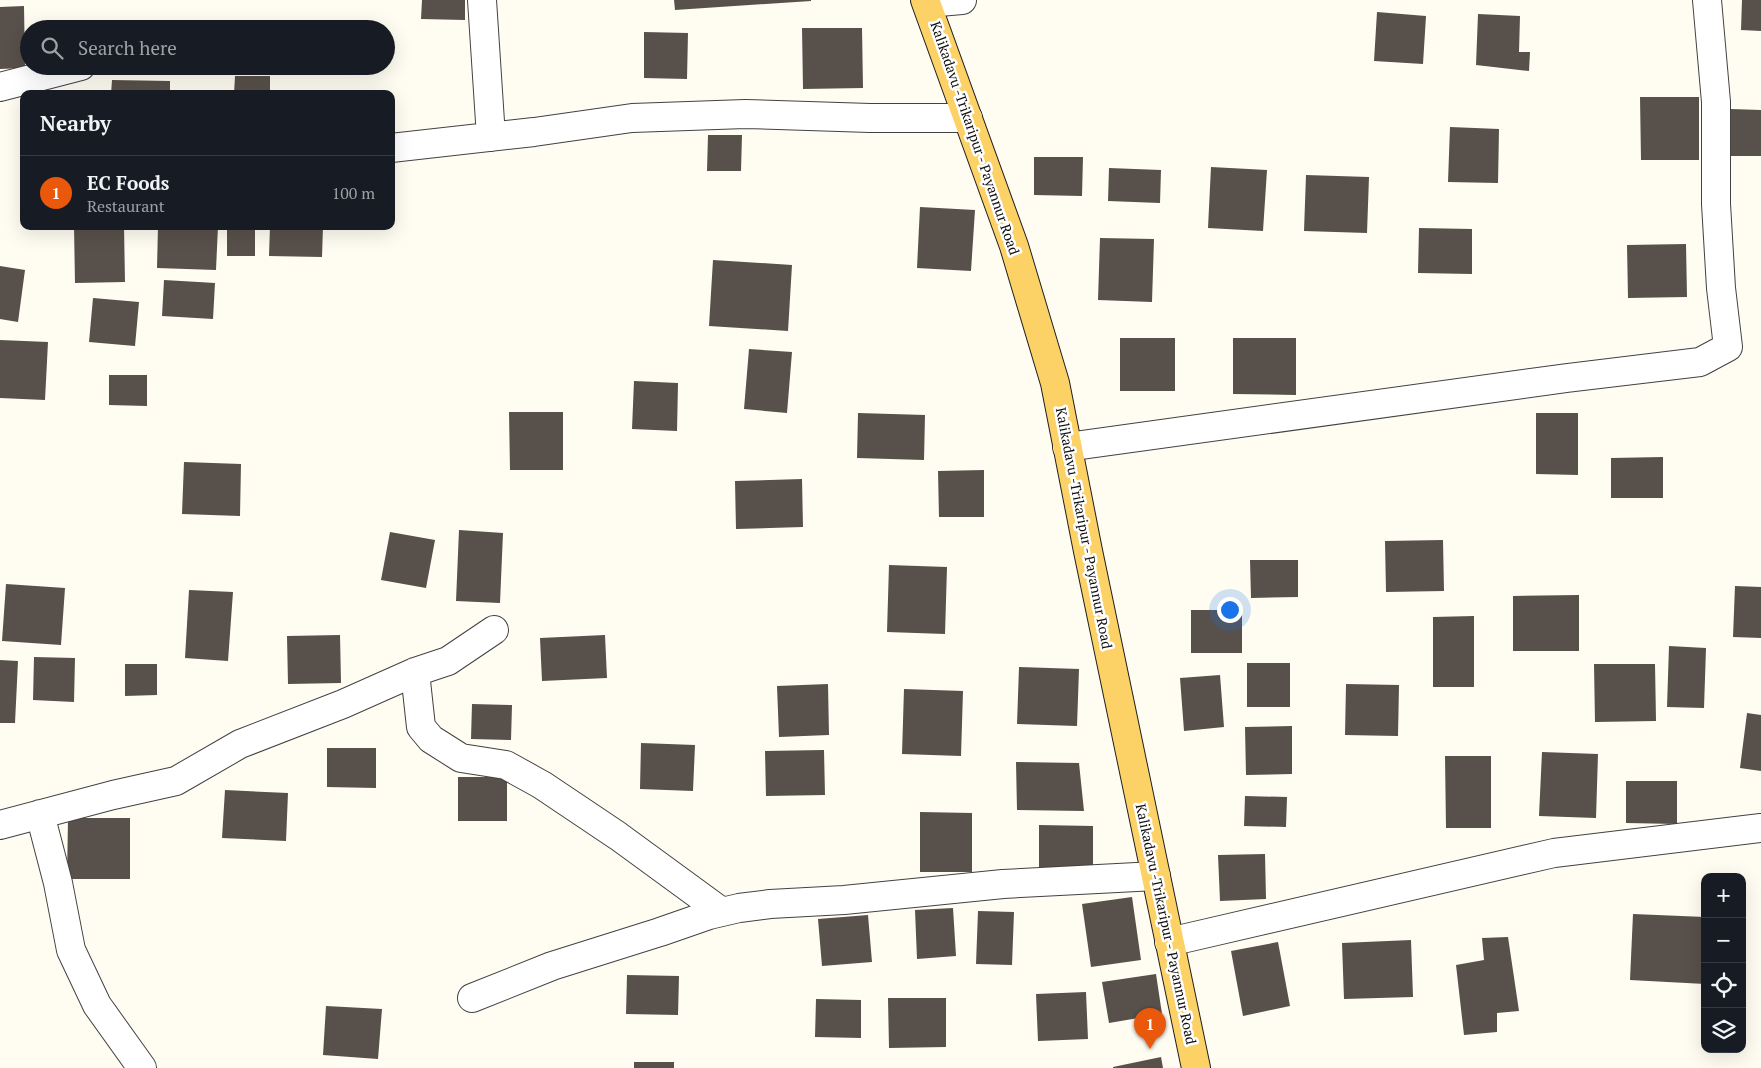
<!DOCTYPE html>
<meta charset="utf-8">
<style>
:root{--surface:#171b24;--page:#242831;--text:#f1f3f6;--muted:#9ea1a6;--line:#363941;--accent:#ea580c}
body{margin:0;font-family:"PT Serif",serif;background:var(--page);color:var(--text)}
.controls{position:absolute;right:15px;bottom:15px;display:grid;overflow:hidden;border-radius:10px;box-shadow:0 5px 20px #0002}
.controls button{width:45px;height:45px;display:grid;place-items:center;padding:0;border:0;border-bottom:1px solid var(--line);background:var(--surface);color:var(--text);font:25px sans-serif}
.you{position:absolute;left:1229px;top:609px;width:18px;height:18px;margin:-12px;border:4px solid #fff;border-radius:50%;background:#1a73e8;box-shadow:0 0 0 8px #1a73e833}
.badge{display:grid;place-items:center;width:32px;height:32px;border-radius:50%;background:var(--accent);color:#fff;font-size:16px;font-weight:700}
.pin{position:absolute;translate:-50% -41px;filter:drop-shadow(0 1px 2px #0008)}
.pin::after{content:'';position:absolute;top:26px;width:18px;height:15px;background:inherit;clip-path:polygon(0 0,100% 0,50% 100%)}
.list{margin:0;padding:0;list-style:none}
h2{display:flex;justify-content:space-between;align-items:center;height:65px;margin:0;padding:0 20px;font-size:21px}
h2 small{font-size:16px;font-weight:400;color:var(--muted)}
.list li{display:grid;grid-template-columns:32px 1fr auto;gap:15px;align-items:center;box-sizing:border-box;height:75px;padding:0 20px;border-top:1px solid var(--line)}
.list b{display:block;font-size:19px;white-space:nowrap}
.list p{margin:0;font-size:16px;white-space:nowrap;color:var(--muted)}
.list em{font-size:16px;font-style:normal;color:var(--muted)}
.icon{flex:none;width:28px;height:28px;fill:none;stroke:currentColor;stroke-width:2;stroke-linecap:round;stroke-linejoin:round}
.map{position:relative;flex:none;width:1761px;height:1068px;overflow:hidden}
.search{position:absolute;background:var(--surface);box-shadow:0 5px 20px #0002;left:20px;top:20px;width:375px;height:55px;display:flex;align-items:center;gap:12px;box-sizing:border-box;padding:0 18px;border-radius:28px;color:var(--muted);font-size:19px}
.panel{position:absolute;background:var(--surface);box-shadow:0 5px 20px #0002;left:20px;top:90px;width:375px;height:140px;border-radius:10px}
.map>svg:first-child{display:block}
</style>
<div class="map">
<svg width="1761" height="1068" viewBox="0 0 1761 1068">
<rect width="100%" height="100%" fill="#fffcf2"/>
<path fill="#58504b" d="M422,0H465V20L421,19Z
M674,0H811V1L675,10Z
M1742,0H1761V31L1741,30Z
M24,6L25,68L0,69V7Z
M1377,12L1426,16L1423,64L1374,61Z
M1478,14L1520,16L1519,52H1530L1529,71L1476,65Z
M802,28H862L863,88L803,89Z
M644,32L688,33L687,79L644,78Z
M235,76H270V94H234Z
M112,80L170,81V94H111Z
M1640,97H1699V160H1641Z
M1731,109L1761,110V156H1731Z
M1450,127L1499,129L1498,183L1448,182Z
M708,135H742L741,171H707Z
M1034,157H1083L1082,196L1034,195Z
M1211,167L1267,170L1263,231L1208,228Z
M1109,168L1161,170L1160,203L1108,201Z
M1306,175L1369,177L1367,233L1304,231Z
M920,207L975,210L971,271L917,268Z
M74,226H124L125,282L75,283Z
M158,226H218L216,270L157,268Z
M227,226H255V256H227Z
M270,226H323L322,257L269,256Z
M1419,228L1472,229V274L1418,273Z
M1100,238L1154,239L1152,302L1098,300Z
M1686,244L1687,297L1628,298L1627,245Z
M713,260L792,265L788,331L709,326Z
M0,266L25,270L18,322L0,319Z
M164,280L215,283L213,319L162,316Z
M93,298L139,302L135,346L89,342Z
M1120,338H1175V391H1120Z
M1233,338H1296V395L1233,394Z
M0,340L48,342L45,400L0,398Z
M749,349L792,352L787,413L744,409Z
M109,375H147V406L109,405Z
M634,381L678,383L677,431L632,429Z
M509,412H563V470H510Z
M858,413L925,415L924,460L857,458Z
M1536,413H1578V475L1536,474Z
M1663,457V498H1611V458Z
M184,462L241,464L240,516L182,514Z
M984,470V517H939L938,471Z
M802,479L803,527L736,529L735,481Z
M459,530L503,533L500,603L456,601Z
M390,532L435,540L426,588L381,580Z
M1443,540L1444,591L1386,592L1385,541Z
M1250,560H1298V597L1251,598Z
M889,565L947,567L945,634L887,632Z
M6,584L65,588L61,645L2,641Z
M1735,586L1761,587V638L1733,637Z
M189,590L233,592L228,661L185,658Z
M1579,595V651H1513V596Z
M1191,610H1242V653H1191Z
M1474,616V687H1433V617Z
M340,635L341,683L288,684L287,636Z
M605,635L607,678L542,681L540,638Z
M1669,646L1706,648L1704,708L1667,707Z
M34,657L75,658L74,702L33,700Z
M0,660L18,661L15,723H0Z
M1247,663H1290V707H1247Z
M125,664H157V695L125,696Z
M1594,664H1655L1656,721L1595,722Z
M1019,667L1079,669L1077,726L1017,724Z
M1220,675L1224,727L1184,731L1180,678Z
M828,684L829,735L779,737L777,686Z
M1346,684L1399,685L1398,736L1345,735Z
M904,689L963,691L961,756L902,754Z
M472,704L512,705L511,740L471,739Z
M1747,713L1761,715V771L1740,768Z
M1292,726V774L1246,775L1245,727Z
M641,743L695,745L693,791L640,789Z
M327,748H376V788L327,787Z
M824,750L825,795L766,796L765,751Z
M1542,752L1598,754L1596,818L1539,816Z
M1445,756H1491V828H1446Z
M1016,762L1079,763L1084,811L1017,810Z
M458,777H507V821H458Z
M1626,781H1677V824L1626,823Z
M225,790L288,793L286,841L222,838Z
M1245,796L1287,797L1286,827L1244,826Z
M920,812L972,813V872H920Z
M68,818H130V879H67Z
M1039,825L1093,826V870L1039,869Z
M1265,854L1266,899L1220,901L1218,855Z
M1132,897L1141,960L1091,967L1082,904Z
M953,908L956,956L917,959L915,910Z
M978,911L1014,912L1012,965L976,964Z
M1633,914L1705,917V984L1630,980Z
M868,915L872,962L822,966L818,919Z
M1508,937L1519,1011L1497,1013V1032L1464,1035L1456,965L1484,960L1482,938Z
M1411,940L1413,997L1344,999L1342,943Z
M1278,942L1290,1006L1243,1016L1231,951Z
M1156,974L1162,1014L1109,1023L1102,982Z
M627,975L679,976L678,1015L626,1014Z
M1086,992L1088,1039L1038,1041L1036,994Z
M888,998H946V1047L889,1048Z
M816,999L861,1000V1038L815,1037Z
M326,1006L382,1009L378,1059L323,1055Z
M1161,1057L1163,1068H1113V1067Z
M634,1062H674V1068H634Z"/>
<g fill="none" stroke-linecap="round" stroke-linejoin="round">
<g stroke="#424242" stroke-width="30">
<path id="minor" d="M482,0L491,137
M927,3L962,0
M0,87L81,66
M391,148L534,132L632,118L745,114L870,118H968
M1067,447L1567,378L1700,362L1728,347L1721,288L1716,204V102L1707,0
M415,672L421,727L431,739L461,758L506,765L542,785L618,836L722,912
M40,814L58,883L71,950L97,1005L142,1068
M0,825L113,795L176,781L240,744L343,704L415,672L448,661L494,630
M1169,942L1554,853L1761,828
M472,998L552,966L660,932L709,915L739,908L770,904L844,900L1003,884L1156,876"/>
</g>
<g stroke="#202020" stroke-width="30">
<path id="major" d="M925,0L1014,246L1055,383L1088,551L1196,1068"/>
</g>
<use href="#minor" stroke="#fff" stroke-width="28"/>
<use href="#major" stroke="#fcd165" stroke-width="28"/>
</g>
<g text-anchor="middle" stroke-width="5" stroke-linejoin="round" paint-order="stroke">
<g font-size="14" fill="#0f0f0f" stroke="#fff">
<text transform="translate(975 138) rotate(71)" y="5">Kalikadavu -Trikaripur - Payannur Road</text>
<text transform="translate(1084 528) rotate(79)" y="5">Kalikadavu -Trikaripur - Payannur Road</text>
<text transform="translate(1166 924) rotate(78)" y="5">Kalikadavu -Trikaripur - Payannur Road</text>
</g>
</g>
</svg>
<div class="controls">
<button>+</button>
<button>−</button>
<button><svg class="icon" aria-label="locate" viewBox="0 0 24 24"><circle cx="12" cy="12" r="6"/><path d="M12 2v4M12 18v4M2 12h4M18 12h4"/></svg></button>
<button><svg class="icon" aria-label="layers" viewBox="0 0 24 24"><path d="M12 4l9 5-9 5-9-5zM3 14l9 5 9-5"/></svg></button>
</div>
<div class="you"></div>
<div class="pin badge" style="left:1150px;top:1049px">1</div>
<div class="search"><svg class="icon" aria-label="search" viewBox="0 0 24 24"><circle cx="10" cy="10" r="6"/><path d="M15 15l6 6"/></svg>Search here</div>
<section class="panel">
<h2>Nearby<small></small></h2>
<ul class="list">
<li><span class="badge">1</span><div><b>EC Foods</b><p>Restaurant</p></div><em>100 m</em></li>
</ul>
</section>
</div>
